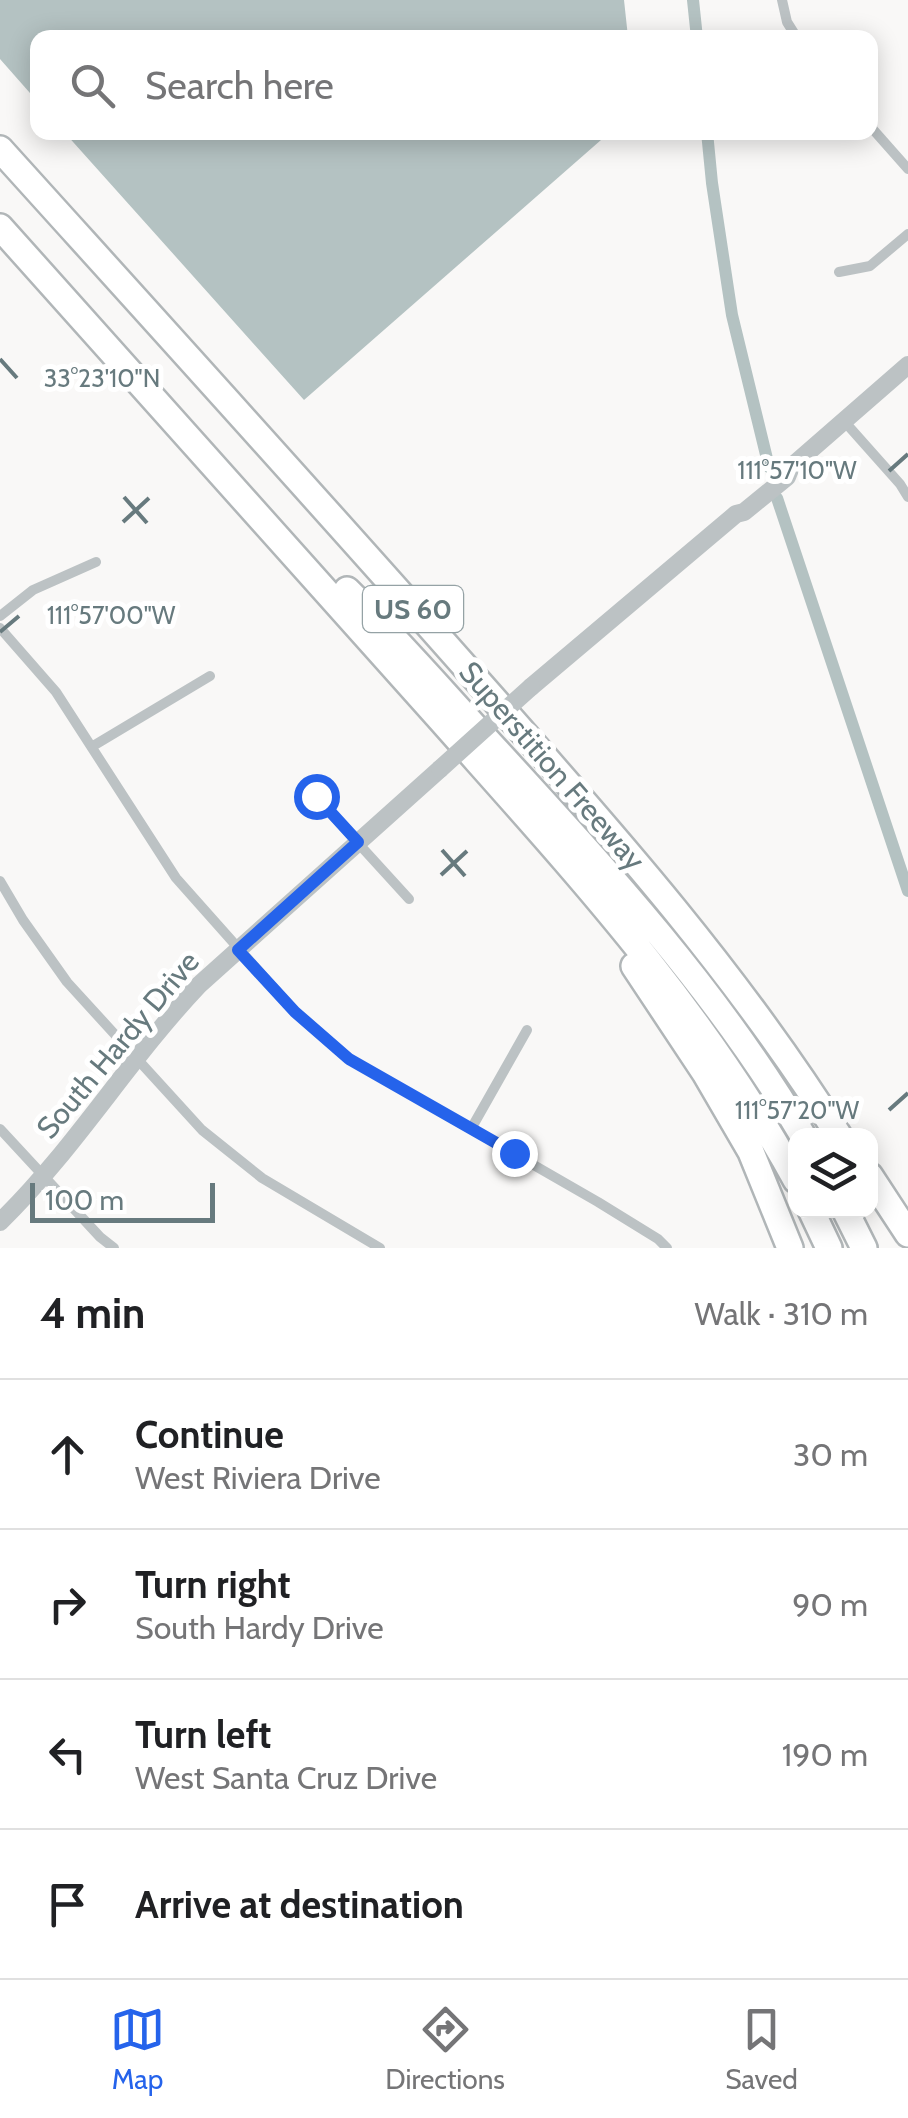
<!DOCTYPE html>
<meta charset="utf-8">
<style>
:root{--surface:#fff;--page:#f6f6f6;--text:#202124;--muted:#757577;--line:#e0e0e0;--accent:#2563eb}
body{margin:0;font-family:Cabin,sans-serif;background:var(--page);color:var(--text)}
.controls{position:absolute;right:30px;bottom:30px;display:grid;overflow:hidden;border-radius:20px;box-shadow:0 5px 25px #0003}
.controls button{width:90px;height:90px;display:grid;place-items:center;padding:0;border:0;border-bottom:2px solid var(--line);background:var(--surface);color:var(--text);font:50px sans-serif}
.scale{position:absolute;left:30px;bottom:25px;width:185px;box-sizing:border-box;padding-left:10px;border:5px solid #677a7e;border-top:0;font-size:28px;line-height:35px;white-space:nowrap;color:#677a7e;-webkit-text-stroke:8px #fff;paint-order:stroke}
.stop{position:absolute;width:30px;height:30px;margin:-22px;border:8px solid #2563eb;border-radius:50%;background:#fff}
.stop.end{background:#2563eb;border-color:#fff;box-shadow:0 2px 10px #0008}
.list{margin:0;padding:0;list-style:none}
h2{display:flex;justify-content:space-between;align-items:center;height:130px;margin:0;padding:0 40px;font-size:42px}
h2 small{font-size:32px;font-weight:400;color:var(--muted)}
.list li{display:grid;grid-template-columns:65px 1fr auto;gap:30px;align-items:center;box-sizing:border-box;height:150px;padding:0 40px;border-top:2px solid var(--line)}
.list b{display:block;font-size:38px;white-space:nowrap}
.list p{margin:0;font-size:32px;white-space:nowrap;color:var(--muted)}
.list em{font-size:32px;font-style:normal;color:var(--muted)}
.icon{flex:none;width:55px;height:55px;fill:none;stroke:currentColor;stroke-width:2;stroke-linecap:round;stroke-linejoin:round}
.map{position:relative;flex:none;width:908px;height:1248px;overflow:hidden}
.search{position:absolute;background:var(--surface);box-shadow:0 5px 25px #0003;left:30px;right:30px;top:30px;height:110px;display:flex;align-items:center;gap:25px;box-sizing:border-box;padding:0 35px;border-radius:20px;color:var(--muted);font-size:38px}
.sheet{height:730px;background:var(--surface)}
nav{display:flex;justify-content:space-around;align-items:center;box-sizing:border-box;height:140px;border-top:2px solid var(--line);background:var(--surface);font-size:28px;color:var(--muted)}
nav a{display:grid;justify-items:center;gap:5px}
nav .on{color:var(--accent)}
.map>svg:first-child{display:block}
</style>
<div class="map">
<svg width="908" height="1248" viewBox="0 0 908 1248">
<rect width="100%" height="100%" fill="#f9f8f7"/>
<path fill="#b4c2c2" d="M0,0H624L628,37L38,38L37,101L0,59Z
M65,133H609L304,400Z"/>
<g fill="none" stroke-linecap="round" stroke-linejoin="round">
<path stroke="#b4c2c2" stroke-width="12" d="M693,0L697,38
M707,132L712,183L732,315L769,467
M777,498L908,891"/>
<g stroke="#b1b6b8" stroke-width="30">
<path id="motorway" d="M0,149C159,325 319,501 476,679C605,825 735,970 839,1136
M0,227C147,390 294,554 440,719C571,867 700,1005 796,1180
M347,590C399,641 447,697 497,751C608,872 719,993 803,1136
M634,966L705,1073L751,1152L790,1248
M870,1176L908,1234
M811,1210L829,1248
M845,1210L864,1248"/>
</g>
<path stroke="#bcc2c4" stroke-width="10" d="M782,0L787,22L797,38
M870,126L908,169
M839,272L870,266L908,234
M844,421L900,484L908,497
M0,616L33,590L96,562
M0,628L56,692L176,878L295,1012L349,1059L598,1202L658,1239L667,1248
M93,746L210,676
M316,797L409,899
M0,881L23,920L67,982L202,1130L262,1178L380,1248
M0,1129L100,1237L114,1248
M471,1129L527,1030"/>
<path stroke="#bcc2c4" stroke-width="18" d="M531,687L736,514L744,512L787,477L791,467L908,365
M0,1222C74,1150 128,1060 199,985L440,769"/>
<use href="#motorway" stroke="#fff" stroke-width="25"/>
<path stroke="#bcc2c4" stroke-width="18" d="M440,769L531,687"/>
</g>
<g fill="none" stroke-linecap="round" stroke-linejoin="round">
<path stroke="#2563eb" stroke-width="12" d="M316,796L358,842L238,950L295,1012L349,1059L514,1153"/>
</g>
<path fill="none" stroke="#677a7e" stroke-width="4" d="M0,359L17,378M889,471L908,454M124,497L147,523M123,522L149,498M0,632L19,616M442,850L465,876M441,875L467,851M889,1110L908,1093"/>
<g text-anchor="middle" stroke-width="10" stroke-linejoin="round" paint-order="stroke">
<rect fill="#fff" stroke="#95a2a5" stroke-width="2.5" x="363" y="586" width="100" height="46" rx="8"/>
<g font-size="28" font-weight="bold" fill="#677a7e">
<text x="413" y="619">US 60</text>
</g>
<g font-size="30" fill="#677a7e" stroke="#fff">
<text transform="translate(552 766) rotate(49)" y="10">Superstition Freeway</text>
<text transform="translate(118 1045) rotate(-50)" y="10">South Hardy Drive</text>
</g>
</g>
<g font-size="25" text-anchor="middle" fill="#677a7e" stroke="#fff" stroke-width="10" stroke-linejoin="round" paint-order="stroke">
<text x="102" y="387">33°23'10"N</text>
<text x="797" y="479">111°57'10"W</text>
<text x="111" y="624">111°57'00"W</text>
<text x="797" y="1119">111°57'20"W</text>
</g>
</svg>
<div class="controls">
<button><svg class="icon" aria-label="layers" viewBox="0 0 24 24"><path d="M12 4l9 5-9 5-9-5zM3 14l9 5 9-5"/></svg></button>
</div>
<div class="scale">100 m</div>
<div class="stop" style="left:316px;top:796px"></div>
<div class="stop end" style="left:514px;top:1153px"></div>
<div class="search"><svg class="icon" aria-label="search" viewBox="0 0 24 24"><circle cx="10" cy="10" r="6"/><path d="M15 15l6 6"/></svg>Search here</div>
</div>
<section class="sheet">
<h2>4 min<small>Walk · 310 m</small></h2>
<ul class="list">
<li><svg class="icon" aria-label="ahead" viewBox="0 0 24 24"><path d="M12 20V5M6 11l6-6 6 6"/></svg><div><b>Continue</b><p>West Riviera Drive</p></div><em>30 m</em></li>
<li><svg class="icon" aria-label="right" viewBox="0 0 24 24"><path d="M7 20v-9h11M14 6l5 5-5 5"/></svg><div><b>Turn right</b><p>South Hardy Drive</p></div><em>90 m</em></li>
<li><svg class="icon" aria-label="left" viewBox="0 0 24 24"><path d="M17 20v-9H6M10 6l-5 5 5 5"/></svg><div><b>Turn left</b><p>West Santa Cruz Drive</p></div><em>190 m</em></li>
<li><svg class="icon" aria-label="arrive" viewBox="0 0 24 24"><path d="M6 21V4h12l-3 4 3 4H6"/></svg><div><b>Arrive at destination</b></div></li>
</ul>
</section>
<nav>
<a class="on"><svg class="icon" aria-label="map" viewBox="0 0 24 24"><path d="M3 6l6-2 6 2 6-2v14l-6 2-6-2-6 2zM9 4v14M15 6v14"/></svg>Map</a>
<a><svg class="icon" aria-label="directions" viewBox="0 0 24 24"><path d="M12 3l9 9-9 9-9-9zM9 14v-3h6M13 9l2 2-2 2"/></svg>Directions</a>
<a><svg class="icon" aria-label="saved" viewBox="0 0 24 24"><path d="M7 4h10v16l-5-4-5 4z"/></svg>Saved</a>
</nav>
